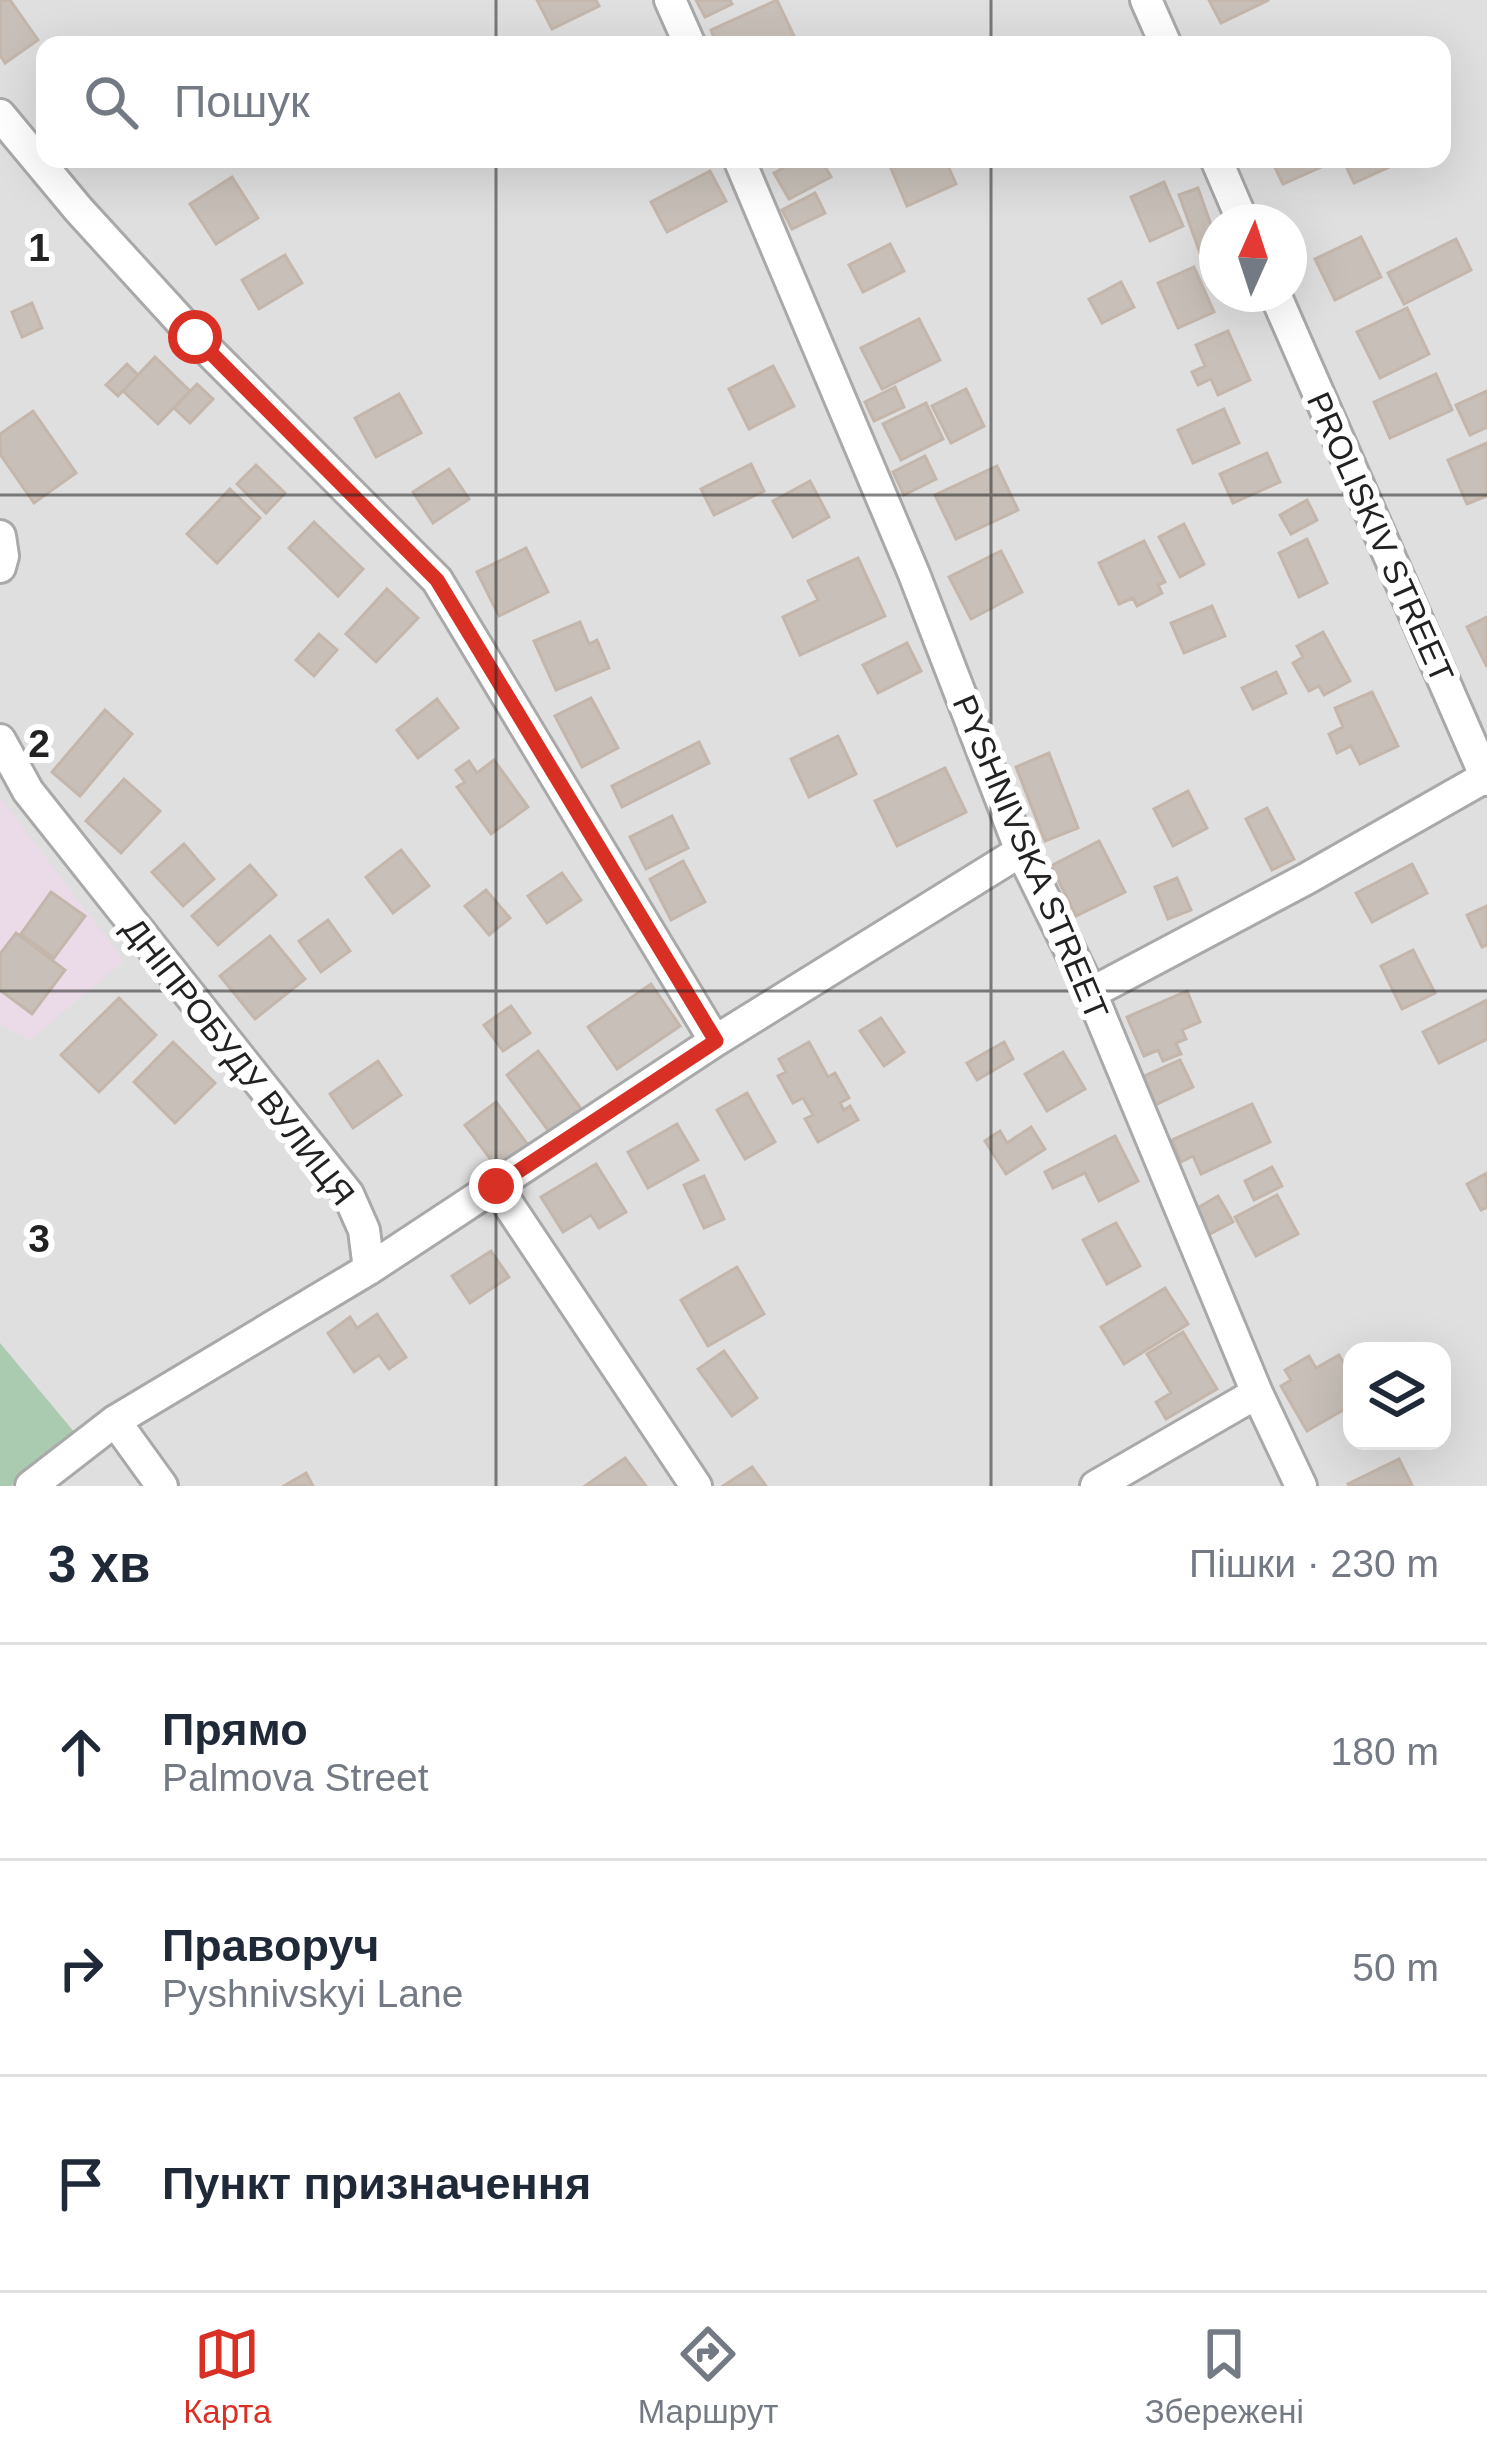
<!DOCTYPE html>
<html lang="uk">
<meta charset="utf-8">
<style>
:root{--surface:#fff;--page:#f2f2f3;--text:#1f2937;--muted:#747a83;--line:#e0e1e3;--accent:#d93025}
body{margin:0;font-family:Arial,sans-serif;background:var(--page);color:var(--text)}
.controls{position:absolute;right:36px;bottom:36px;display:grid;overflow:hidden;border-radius:24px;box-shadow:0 12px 48px #0002}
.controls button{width:108px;height:108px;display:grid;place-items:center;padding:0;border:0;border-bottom:3px solid var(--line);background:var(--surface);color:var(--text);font:60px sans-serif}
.compass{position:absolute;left:1199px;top:204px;width:108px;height:108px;border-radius:50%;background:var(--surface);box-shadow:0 12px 48px #0002;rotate:3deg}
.stop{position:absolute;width:36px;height:36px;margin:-27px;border:9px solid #d93025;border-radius:50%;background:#fff}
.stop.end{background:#d93025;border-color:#fff;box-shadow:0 3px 12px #0008}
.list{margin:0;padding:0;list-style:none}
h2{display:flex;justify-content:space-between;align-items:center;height:156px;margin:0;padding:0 48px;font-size:51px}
h2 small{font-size:39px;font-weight:400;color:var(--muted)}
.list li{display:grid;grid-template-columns:78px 1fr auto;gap:36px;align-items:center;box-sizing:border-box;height:216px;padding:0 48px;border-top:3px solid var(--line)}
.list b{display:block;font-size:45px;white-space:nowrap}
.list p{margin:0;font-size:39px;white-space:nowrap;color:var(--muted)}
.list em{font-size:39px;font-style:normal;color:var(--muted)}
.icon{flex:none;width:66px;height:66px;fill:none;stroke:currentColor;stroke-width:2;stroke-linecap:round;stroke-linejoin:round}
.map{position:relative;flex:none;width:1487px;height:1486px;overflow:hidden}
.search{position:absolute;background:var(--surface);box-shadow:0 12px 48px #0002;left:36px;right:36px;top:36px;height:132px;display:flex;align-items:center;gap:30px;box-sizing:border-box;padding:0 42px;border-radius:24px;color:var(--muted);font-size:45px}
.sheet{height:804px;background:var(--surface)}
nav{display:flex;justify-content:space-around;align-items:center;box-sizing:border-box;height:168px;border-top:3px solid var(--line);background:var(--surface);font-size:33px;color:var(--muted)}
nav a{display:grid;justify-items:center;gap:6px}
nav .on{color:var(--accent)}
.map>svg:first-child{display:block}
</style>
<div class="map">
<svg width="1487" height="1486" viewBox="0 0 1487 1486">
<rect width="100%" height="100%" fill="#f2efe9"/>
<path fill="#e0dfdf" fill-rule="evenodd" d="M0,0H1487V1486H0ZM45,45H1442V159H45ZM1217,222H1289V294H1217ZM1352,1351H1442V1441H1352Z"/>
<path fill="#ebdbe8" d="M0,797L124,961L30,1040L0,1025Z"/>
<path fill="#aacbaf" d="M0,1343L75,1433L11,1486H0Z"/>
<path fill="#c7bfb8" stroke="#c4b6ab" stroke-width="3" d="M0,0H10L38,40L5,63L0,55Z
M537,0H596L599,6L552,29Z
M696,0H730L732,4L705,17Z
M777,0L795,38L781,45H717L711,30Z
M1209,0H1269L1221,23Z
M799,159H821L831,177L789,199L774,173Z
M887,159H945L956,184L907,206Z
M1271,159H1326L1328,164L1283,184Z
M1350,159H1394L1396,164L1354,183L1344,162Z
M710,171L726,201L667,232L651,202Z
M232,177L258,218L216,244L190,204Z
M1164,182L1183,226L1150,241L1131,197Z
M1198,188L1217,242V263L1205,267L1179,195Z
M815,193L825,213L792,229L782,210Z
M1361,237L1381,277L1335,300L1315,259Z
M1456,239L1471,270L1404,304L1388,273Z
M890,244L904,271L863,292L849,265Z
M285,255L302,283L259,309L242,280Z
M1194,267L1214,312L1178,328L1158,283Z
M1121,282L1134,307L1102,323L1089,299Z
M32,303L42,328L22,337L12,312Z
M1407,308L1429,354L1380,378L1357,332Z
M919,319L940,360L882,389L861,348Z
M1228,331L1250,380L1218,395L1211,379L1198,385L1192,372L1205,366L1196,345Z
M155,357L190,391L158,424L123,391Z
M127,364L138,375L118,396L106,385Z
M773,366L794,406L749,429L729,389Z
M1436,374L1452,410L1390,438L1374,402Z
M197,384L213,399L190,423L174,408Z
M895,387L904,407L874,421L865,402Z
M966,389L984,426L951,443L932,406Z
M1487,391V427L1470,435L1456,405Z
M399,394L421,433L376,457L355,418Z
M926,403L943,439L901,460L883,424Z
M1224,409L1239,443L1193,463L1178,430Z
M33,411L76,473L34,503L0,454V434Z
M1487,443V496L1467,504L1448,460Z
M1267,453L1280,482L1233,503L1220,474Z
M925,456L936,479L904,495L893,472Z
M751,464L764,491L714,515L701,489Z
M256,465L285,493L266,513L237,484Z
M997,466L1018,510L956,539L935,495Z
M449,469L469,499L433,523L413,492Z
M810,481L829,517L793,537L773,501Z
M230,489L260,518L217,563L187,534Z
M1307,500L1317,520L1291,534L1280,515Z
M314,522L363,569L338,596L289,548Z
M1184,524L1204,564L1180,577L1159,537Z
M1307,539L1327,583L1299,597L1279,553Z
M1144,541L1165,582L1158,585L1162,593L1137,606L1133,598L1119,604L1099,563Z
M526,548L548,592L499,616L477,572Z
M1001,551L1022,592L971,619L949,577Z
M858,558L885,616L800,655L783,617L818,600L808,581Z
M387,589L418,618L376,662L346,634Z
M1212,606L1225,636L1184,653L1171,623Z
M1487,617V667L1467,627Z
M580,622L589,644L597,640L609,668L556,690L534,641Z
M1323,632L1350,681L1324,695L1319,686L1309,691L1293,663L1303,657L1297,646Z
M319,634L337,650L314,676L296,660Z
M907,643L921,671L878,693L863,665Z
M1276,672L1286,693L1253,709L1242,688Z
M1372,692L1398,746L1360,764L1351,746L1337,753L1329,734L1343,727L1335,708Z
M591,698L618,748L582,767L555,716Z
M437,699L458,728L418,758L397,730Z
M105,710L132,734L80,796L52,772Z
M838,736L856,774L809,797L791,759Z
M699,742L709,763L622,807L612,786Z
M1049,753L1078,828L1045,841L1016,767Z
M494,760L528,807L491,834L457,787L465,782L456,770L469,761L477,773Z
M945,768L966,812L897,846L875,801Z
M124,779L160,811L121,853L86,821Z
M1188,791L1207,828L1173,846L1154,809Z
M1267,808L1294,859L1272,870L1246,819Z
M672,816L688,848L646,869L630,837Z
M1099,841L1125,892L1076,916L1051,866Z
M184,844L214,879L183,906L152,872Z
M401,850L429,886L393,913L366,877Z
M683,861L705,902L671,920L650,879Z
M1412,864L1427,893L1372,922L1356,893Z
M250,865L276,895L218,945L192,916Z
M562,873L581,900L547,923L528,896Z
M1177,878L1191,910L1168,919L1155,887Z
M486,890L510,918L489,935L465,906Z
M51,892L85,916L54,958L21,934Z
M1487,906V945L1482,947L1467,915Z
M328,920L350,951L321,972L299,941Z
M16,933L65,970L32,1014L0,990V954Z
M270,936L305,979L255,1019L220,976Z
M1413,950L1435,993L1402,1009L1381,966Z
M651,984L680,1026L617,1069L588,1027Z
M1187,991L1200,1022L1182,1030L1186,1039L1176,1043L1181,1054L1163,1061L1158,1050L1144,1056L1127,1017Z
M119,998L156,1035L99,1092L61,1055Z
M1487,1000V1039L1439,1063L1423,1032Z
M511,1006L530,1033L503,1051L484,1025Z
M881,1018L904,1052L884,1066L860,1031Z
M173,1042L215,1083L175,1123L134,1082Z
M809,1042L828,1077L835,1073L849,1098L840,1103L844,1110L850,1106L858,1120L818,1142L805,1119L813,1115L803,1098L793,1103L778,1076L786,1072L779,1059Z
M1004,1042L1013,1059L977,1080L967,1063Z
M538,1051L582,1110L550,1133L507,1075Z
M1063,1052L1085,1089L1047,1111L1025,1074Z
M1180,1060L1193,1087L1153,1106L1140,1078Z
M378,1061L401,1095L353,1128L330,1094Z
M747,1093L775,1142L745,1159L717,1110Z
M496,1102L528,1145L497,1168L465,1125Z
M1252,1104L1270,1142L1201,1174L1193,1156L1181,1162L1172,1140Z
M677,1124L698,1160L648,1188L628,1152Z
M1031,1127L1045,1149L1006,1174L985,1141L1000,1131L1007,1143Z
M1115,1136L1138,1181L1099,1201L1085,1173L1053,1188L1045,1172Z
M596,1164L626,1212L599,1228L591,1215L563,1232L541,1197Z
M1272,1167L1282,1186L1254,1200L1245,1181Z
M1487,1173V1207L1481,1210L1467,1184Z
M704,1176L724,1219L704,1228L684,1185Z
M1277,1195L1298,1234L1256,1256L1235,1217Z
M1218,1196L1233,1222L1208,1235L1194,1210Z
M1116,1223L1140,1266L1107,1284L1083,1240Z
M491,1251L509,1277L470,1303L452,1276Z
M737,1267L764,1314L708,1346L681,1300Z
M1165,1288L1188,1324L1124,1364L1101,1327Z
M377,1314L406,1357L389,1369L379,1355L354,1372L328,1333L350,1317L357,1328Z
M1183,1332L1217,1389L1166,1419L1156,1402L1171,1393L1147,1354Z
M724,1351L757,1398L732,1416L698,1369Z
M1339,1355L1352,1378V1405L1307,1431L1281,1386L1291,1380L1285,1370L1309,1356L1316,1368Z
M625,1458L646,1486H585Z
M1399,1459L1412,1485L1349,1486L1348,1484Z
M752,1467L766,1486H723Z
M306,1473L313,1486H284Z"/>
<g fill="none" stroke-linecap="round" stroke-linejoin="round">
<g stroke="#a9a9a9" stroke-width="36">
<path id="minor" d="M670,0L690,45
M1146,0L1166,45
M0,115L79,210L195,337L437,580L715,1041
M739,159L914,574L1021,851L1091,993L1257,1393L1301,1486
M1216,159L1243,222
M1275,294L1487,780
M0,536L3,556L0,567
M0,740L28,791L348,1194L364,1230L369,1269
M1091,993L1306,879L1487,776
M496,1186L696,1486
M115,1421L162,1486
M31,1486L115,1421L369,1269L715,1041L1021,851
M1096,1486L1257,1393"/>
</g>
<use href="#minor" stroke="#fff" stroke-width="30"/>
</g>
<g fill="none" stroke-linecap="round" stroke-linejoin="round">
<path stroke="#d93025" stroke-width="15" d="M195,337L437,580L716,1041L496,1186"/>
</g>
<path fill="none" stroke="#222" stroke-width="3" stroke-opacity="0.55" d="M496,0V45M991,0V45M496,159V1486M991,159V1486M0,495H1487M0,991H1487"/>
<g text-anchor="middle" stroke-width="12" stroke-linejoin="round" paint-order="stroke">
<g font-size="33" fill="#222" stroke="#fff">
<text transform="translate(1381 537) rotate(66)" y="12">PROLISKIV STREET</text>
<text transform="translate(1031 857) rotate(67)" y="12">PYSHNIVSKA STREET</text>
<text transform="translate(239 1061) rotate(52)" y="12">ДНІПРОБУДУ ВУЛИЦЯ</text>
</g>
</g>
<g font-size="39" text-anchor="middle" font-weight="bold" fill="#222" stroke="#fff" stroke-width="12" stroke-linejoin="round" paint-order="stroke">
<text x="39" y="261">1</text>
<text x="39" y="757">2</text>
<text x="39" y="1252">3</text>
</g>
</svg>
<div class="controls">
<button><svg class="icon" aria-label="layers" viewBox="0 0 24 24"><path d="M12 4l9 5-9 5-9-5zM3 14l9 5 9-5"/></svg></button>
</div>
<svg class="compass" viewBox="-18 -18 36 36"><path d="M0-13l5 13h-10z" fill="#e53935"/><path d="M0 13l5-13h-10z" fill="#747a83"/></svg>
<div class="stop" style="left:195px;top:337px"></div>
<div class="stop end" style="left:496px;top:1186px"></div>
<div class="search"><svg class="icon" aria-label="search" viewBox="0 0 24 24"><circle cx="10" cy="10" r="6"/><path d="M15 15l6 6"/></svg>Пошук</div>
</div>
<section class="sheet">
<h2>3 хв<small>Пішки · 230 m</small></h2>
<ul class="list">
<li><svg class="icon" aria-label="ahead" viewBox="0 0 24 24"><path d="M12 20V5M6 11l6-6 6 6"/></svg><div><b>Прямо</b><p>Palmova Street</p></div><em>180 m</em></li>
<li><svg class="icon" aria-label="right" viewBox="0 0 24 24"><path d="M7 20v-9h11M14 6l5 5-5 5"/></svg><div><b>Праворуч</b><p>Pyshnivskyi Lane</p></div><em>50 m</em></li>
<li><svg class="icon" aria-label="arrive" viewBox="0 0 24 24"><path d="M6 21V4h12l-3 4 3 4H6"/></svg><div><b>Пункт призначення</b></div></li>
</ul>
</section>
<nav>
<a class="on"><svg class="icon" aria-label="map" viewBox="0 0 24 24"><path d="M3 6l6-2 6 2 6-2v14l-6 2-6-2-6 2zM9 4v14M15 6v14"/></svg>Карта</a>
<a><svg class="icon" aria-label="directions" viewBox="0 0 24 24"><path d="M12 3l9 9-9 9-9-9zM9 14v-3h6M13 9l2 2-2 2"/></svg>Маршрут</a>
<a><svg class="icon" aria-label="saved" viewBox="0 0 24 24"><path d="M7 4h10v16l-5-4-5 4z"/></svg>Збережені</a>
</nav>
